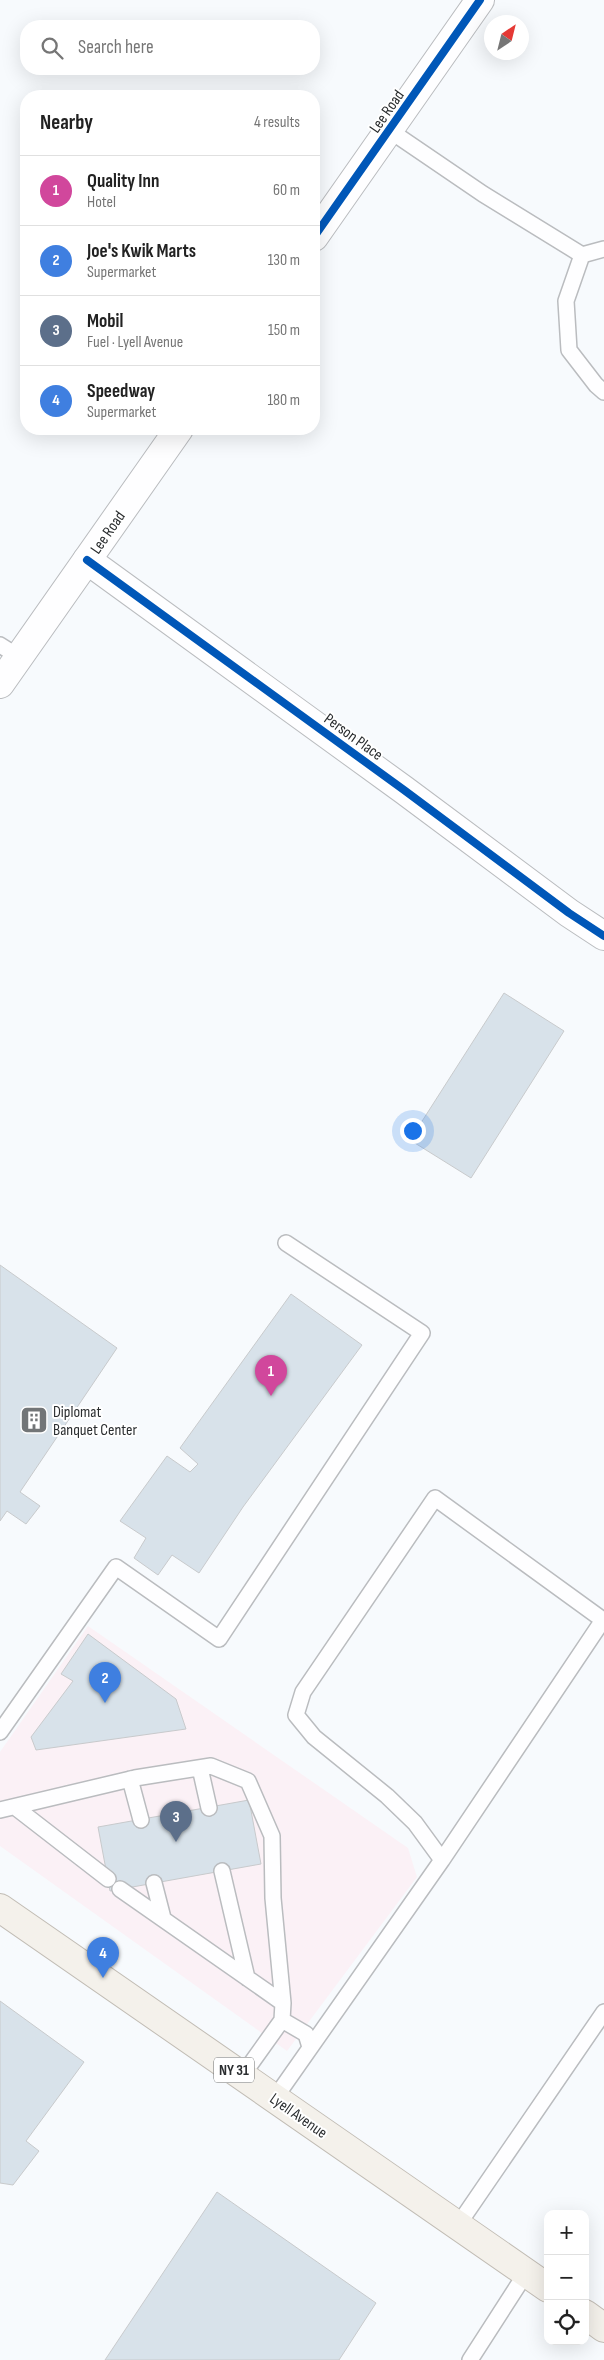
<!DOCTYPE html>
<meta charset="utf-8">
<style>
:root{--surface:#fff;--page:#f2f2f2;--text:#222;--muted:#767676;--line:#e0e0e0;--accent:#ea580c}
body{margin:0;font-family:"Sofia Sans Condensed",sans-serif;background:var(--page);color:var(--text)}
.controls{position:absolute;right:15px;bottom:15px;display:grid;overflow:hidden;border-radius:10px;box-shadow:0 5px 20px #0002}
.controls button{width:45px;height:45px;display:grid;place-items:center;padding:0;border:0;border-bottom:1px solid var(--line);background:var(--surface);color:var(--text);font:25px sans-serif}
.compass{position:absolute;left:484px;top:15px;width:45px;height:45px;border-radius:50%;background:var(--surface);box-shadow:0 5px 20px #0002;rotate:35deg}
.you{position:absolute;left:412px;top:1130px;width:18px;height:18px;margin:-12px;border:4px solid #fff;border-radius:50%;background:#1a73e8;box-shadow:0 0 0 8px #1a73e833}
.badge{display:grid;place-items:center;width:32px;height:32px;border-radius:50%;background:var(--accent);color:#fff;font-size:16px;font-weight:700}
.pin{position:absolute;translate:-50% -41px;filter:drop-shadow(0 1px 2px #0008)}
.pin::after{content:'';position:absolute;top:26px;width:18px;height:15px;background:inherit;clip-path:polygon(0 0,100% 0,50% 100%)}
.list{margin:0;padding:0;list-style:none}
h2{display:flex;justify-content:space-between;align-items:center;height:65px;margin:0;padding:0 20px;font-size:21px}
h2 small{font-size:16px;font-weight:400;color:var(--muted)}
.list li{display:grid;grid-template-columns:32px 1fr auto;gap:15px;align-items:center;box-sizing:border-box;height:70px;padding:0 20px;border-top:1px solid var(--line)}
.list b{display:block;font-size:19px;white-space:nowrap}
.list p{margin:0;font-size:16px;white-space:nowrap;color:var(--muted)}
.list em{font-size:16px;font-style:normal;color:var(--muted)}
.icon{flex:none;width:28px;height:28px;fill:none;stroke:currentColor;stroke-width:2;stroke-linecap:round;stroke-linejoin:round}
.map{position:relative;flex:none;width:604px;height:2360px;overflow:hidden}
.search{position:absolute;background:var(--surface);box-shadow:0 5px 20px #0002;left:20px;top:20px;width:300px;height:55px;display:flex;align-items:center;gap:12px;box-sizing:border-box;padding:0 18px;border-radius:20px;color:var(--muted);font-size:19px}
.panel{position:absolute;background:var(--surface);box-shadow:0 5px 20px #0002;left:20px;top:90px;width:300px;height:345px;border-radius:20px}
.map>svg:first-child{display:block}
</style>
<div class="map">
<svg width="604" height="2360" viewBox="0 0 604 2360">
<rect width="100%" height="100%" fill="#f7fafd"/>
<path fill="#fbf1f6" d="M88,1626L408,1848L417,1877L287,2051L0,1846V1752Z"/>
<path fill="#d8e2ea" stroke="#c8cacc" d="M504,993L564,1031L471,1178L410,1140Z
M0,1265L117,1348L20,1492L40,1506L26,1524L7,1511L0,1521Z
M291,1294L362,1345L243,1507L199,1573L172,1555L158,1575L134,1558L146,1538L120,1521L167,1456L190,1472L198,1464L180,1448Z
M88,1634L176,1699L186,1729L36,1750L31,1737L73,1681L61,1674Z
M249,1800L261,1864L110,1891L98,1827Z
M0,2001L84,2062L26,2141L39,2151L13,2185L0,2183Z
M217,2192L376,2303L339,2360H105Z"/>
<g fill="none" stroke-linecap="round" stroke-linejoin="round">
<g stroke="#babcbf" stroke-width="18">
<path id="lane" d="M389,130L483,194L582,255L604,249
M582,255L566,301L569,350L596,385L604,392
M0,645L19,657
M0,1732L116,1567L219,1639L422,1333L286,1243
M200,1768L209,1808
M130,1779L141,1820
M15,1807L108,1879
M0,1810L135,1778L211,1766L248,1781L272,1836L273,1898L283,2003L282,2020L242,2076
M222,1871L247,1978
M154,1883L163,1918
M120,1889L283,2003
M282,2020L306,2034L310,2047
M275,2098L442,1860L415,1823L387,1796L314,1737L296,1715L303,1692L435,1498L603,1620L442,1860
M458,2225L604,2012
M470,2360L526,2273"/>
</g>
<g stroke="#babcbf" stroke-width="30">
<path id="street" d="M87,560L404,790L569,913L604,936"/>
</g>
<g stroke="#babcbf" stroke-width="30">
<path id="secondary" d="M314,237L480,0
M0,684L179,429"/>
</g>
<g stroke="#c1bcb4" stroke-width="30">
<path id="primary" d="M0,1908L548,2288
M585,2314L604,2328"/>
</g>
<use href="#lane" stroke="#fefeff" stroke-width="15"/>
<use href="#street" stroke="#fefeff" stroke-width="28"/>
<use href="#secondary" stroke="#fefeff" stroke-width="28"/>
<use href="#primary" stroke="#f4f1eb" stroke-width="28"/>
<g stroke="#fff" stroke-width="11">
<path id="cycleway" d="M314,237L480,0
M87,560L404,790L569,913L604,936"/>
</g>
<use href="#cycleway" stroke="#0057b8" stroke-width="8"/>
</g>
<defs>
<g id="building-square" transform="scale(1.4375)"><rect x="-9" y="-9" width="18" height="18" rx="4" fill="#727577" stroke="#fff"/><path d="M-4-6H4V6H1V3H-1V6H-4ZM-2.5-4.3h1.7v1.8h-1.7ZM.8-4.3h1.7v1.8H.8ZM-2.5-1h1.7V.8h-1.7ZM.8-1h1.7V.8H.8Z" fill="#fff"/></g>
</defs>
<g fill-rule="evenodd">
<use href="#building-square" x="34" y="1420"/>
</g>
<g text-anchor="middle" stroke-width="4" stroke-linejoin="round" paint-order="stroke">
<rect fill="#fff" stroke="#6a6c6d" stroke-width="1" x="214" y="2057.5" width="40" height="25" rx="4"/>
<g font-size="15" font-weight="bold" fill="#2a2d2f">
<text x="234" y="2075">NY 31</text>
</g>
<g font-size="16" fill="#2a2d2f" stroke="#fff">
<text transform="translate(386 111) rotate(-55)" y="6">Lee Road</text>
<text transform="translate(107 532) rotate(-55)" y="6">Lee Road</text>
<text transform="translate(354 736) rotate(36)" y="6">Person Place</text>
<text transform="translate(299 2115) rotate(35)" y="6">Lyell Avenue</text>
</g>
<g font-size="16" fill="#2a2d2f" stroke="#fff" text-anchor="start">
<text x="53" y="1417">Diplomat<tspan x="53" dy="18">Banquet Center</tspan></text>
</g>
</g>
</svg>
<div class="controls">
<button>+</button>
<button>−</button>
<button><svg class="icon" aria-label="locate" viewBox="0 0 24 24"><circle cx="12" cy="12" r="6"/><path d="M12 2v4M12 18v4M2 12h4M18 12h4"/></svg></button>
</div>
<svg class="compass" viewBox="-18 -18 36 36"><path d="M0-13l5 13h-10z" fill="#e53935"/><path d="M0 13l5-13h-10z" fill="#767676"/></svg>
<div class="you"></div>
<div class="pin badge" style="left:271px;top:1396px;background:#d1479c">1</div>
<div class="pin badge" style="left:105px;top:1703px;background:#3f7fe0">2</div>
<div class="pin badge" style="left:176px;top:1842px;background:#5c6f8a">3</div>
<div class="pin badge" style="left:103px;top:1978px;background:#3f7fe0">4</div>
<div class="search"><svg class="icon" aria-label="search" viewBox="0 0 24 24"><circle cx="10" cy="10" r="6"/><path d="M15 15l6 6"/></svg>Search here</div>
<section class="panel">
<h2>Nearby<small>4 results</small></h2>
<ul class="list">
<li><span class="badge" style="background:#d1479c">1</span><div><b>Quality Inn</b><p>Hotel</p></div><em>60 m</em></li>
<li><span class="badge" style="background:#3f7fe0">2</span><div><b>Joe's Kwik Marts</b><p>Supermarket</p></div><em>130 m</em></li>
<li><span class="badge" style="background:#5c6f8a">3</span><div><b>Mobil</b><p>Fuel · Lyell Avenue</p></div><em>150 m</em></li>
<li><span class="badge" style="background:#3f7fe0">4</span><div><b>Speedway</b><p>Supermarket</p></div><em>180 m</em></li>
</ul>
</section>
</div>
